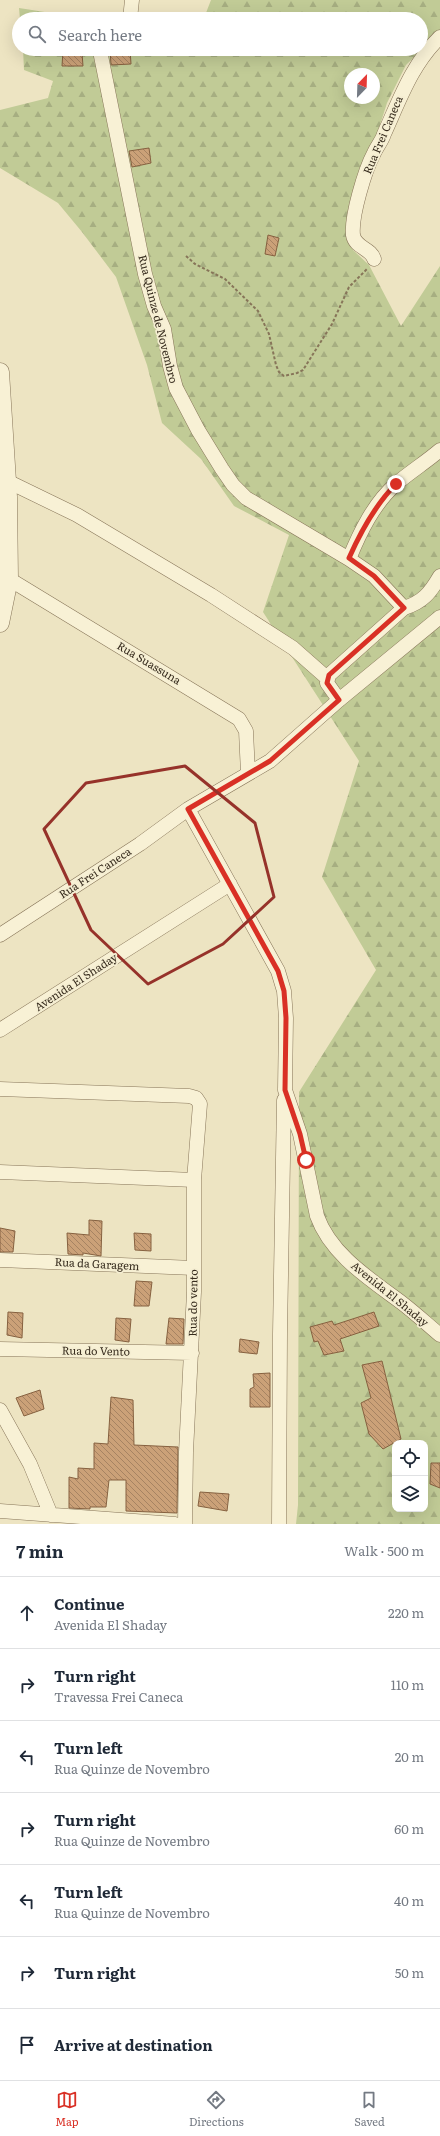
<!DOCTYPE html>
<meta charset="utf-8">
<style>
:root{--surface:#fff;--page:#f6f6f7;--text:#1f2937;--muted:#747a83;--line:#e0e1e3;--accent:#d93025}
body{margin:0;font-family:Literata,serif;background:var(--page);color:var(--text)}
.controls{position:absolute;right:12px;bottom:12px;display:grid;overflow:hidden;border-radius:8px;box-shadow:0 4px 16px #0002}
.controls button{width:36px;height:36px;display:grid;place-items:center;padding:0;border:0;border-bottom:1px solid var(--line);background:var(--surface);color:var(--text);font:20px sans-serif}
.compass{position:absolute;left:344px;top:68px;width:36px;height:36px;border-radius:50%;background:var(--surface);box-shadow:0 4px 16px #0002;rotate:23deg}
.stop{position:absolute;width:12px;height:12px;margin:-9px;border:3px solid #d93025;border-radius:50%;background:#fff}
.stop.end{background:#d93025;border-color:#fff;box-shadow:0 1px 4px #0008}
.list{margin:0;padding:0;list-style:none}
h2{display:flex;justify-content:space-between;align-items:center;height:52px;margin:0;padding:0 16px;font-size:17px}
h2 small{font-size:13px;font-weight:400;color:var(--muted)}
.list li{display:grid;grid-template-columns:26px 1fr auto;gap:12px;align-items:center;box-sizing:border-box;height:72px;padding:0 16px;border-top:1px solid var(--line)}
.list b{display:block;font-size:15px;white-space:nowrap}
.list p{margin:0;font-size:13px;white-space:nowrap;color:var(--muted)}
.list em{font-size:13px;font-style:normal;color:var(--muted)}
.icon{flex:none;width:22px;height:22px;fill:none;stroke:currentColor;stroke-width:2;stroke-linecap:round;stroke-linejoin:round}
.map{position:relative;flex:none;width:440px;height:1524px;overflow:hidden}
.search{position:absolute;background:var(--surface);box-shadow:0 4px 16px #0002;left:12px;right:12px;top:12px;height:44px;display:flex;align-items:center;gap:10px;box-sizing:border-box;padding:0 14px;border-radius:22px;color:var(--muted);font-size:15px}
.sheet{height:556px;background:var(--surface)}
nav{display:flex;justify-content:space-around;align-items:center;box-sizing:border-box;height:56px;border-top:1px solid var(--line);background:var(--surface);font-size:11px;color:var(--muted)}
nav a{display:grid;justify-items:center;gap:2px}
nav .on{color:var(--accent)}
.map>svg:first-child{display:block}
</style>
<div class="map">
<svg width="440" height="1524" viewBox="0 0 440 1524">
<defs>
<pattern id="forest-firs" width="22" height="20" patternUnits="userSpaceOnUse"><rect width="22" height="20" fill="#c1cb96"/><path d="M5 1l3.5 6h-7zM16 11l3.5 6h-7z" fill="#a6ae81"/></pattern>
<pattern id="building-back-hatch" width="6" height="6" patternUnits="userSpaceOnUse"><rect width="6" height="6" fill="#cba178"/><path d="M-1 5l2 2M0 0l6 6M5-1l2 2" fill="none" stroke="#a68362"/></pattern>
</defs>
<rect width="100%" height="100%" fill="#ede4c2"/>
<path fill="url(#forest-firs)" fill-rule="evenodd" d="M211,0H440V32L406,65L387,103L366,169L350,206L353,250L369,265L401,326L440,266V1524H296L298,1505L299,1092L376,970L322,877L359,761L263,612L289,535L234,506L201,459L162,423L147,365L116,277L82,232L58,203L0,168V110L48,98L53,81L24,70L23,49H421V19H195V15L204,18ZM350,74H374V98H350ZM395,1443H425V1509H395Z
M19,8L64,15L108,12L144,19H20Z"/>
<path fill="url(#building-back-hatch)" stroke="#866140" d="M110,49H130L131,64L111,65Z
M63,51L82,53L83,66H62Z
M149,148L151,163L132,167L129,151Z
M268,235L279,238L275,256L265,254Z
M89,1220L102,1221L101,1256L83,1253V1255L68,1254L67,1233L89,1235Z
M0,1228L15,1231L13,1252H0Z
M134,1233L151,1234V1251L135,1250Z
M136,1281L152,1282L149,1306H134Z
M8,1312L23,1313L22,1338L7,1335Z
M374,1312L379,1326L340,1339L344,1351L324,1355L318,1341L314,1342L310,1327L332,1321L334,1325Z
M116,1318L131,1319L129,1342L115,1340Z
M169,1318L184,1319L183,1344H166Z
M240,1339L259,1342L257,1354L239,1352Z
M382,1361L401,1439L383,1449L369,1434L361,1403L371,1398L362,1365Z
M270,1373V1407H250V1389L254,1387L253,1374Z
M40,1390L44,1409L24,1416L16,1398Z
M111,1397L133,1400L134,1445L178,1447L177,1513L126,1511V1480H109L106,1507H90V1509L69,1508V1477L78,1479V1468L94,1469V1443L108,1444Z
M431,1463H440V1488L430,1484Z
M200,1492L229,1494L227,1511L198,1506Z"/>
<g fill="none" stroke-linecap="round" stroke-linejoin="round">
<g stroke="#877559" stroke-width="15">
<path id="minor" d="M130,19L132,0
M102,49L101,56L145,274L154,306L164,329L170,366L176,388L198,430L222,469L233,485L246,498L349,559L374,576L404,608
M374,259C371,248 355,248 353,235C351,216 365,170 374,153C377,146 382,141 384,134C400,99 412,64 440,37
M7,481L77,515L211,595L293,648L327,678
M349,559C360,532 374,503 396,484C410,472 426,462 440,450
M9,579L239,719L246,731L248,773
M339,700L327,683L329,675L404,608C423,602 430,593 440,576
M188,809L278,971L284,991L286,1018L285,1090L300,1134L317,1216C331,1255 370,1279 402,1303C415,1313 427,1324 440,1335
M0,935L140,844L188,809L270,761L339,700L440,617
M0,1030L230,884
M0,1089L189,1096L196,1098L200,1104L194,1180V1292L186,1452L185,1524
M0,1172L194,1180
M0,1260L194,1268
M0,1349L192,1353
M0,1410L30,1464L51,1515
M0,1511L175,1524
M279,1524L280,1334L284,1100"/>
</g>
<g stroke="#877559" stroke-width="19">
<path id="tertiary" d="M0,372L8,497L9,579L0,623"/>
</g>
<path stroke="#877559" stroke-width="2" stroke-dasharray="3 2" stroke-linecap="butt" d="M186,256L195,264L225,279L258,311L269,334L276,365L279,372L284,376L297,373L303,370L332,324L349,287L367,269"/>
<use href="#minor" stroke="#f8f1d5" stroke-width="14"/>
<use href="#tertiary" stroke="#f8f1d5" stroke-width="18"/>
</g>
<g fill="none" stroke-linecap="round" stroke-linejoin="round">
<path stroke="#d93025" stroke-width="5" d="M306,1160L300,1134L285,1090L286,1018L284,991L278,971L188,809L270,761L339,700L327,683L329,675L404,608L374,576L349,558C361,531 375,505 396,484"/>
</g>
<path fill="none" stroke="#96322a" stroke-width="3" stroke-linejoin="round" d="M185,766L255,823L274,897L223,944L148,984L91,930L44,829L86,783Z"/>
<g text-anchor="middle" stroke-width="3.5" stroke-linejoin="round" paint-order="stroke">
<g font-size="11" fill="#372c1e" stroke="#f5eed2">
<text transform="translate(383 135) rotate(-67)" y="4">Rua Frei Caneca</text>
<text transform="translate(158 319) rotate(76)" y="4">Rua Quinze de Novembro</text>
<text transform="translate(149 663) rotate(31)" y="4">Rua Suassuna</text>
<text transform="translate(95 873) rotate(-33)" y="4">Rua Frei Caneca</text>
<text transform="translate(76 982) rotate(-33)" y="4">Avenida El Shaday</text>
<text transform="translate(97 1264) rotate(3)" y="4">Rua da Garagem</text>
<text transform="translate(390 1294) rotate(39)" y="4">Avenida El Shaday</text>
<text transform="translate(193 1303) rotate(-89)" y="4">Rua do vento</text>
<text transform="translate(96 1351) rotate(1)" y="4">Rua do Vento</text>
</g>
</g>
</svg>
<div class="controls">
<button><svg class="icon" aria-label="locate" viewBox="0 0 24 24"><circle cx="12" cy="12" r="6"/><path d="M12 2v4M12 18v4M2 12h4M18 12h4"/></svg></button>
<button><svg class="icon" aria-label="layers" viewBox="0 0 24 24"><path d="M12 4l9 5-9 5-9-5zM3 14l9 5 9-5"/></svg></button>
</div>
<svg class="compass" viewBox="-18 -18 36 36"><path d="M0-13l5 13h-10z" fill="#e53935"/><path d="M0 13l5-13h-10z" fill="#747a83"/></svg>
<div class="stop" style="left:306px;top:1160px"></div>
<div class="stop end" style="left:396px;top:484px"></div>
<div class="search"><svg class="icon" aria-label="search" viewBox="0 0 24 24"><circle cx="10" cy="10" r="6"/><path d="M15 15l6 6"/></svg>Search here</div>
</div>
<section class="sheet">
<h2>7 min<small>Walk · 500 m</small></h2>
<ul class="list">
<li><svg class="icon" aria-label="ahead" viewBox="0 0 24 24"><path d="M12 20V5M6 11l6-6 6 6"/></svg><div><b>Continue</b><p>Avenida El Shaday</p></div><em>220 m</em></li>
<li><svg class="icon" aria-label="right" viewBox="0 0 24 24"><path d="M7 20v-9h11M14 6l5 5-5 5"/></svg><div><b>Turn right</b><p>Travessa Frei Caneca</p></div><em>110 m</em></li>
<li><svg class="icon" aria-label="left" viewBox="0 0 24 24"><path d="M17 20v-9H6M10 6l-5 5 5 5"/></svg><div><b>Turn left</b><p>Rua Quinze de Novembro</p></div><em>20 m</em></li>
<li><svg class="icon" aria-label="right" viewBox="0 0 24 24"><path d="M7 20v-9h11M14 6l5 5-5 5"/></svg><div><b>Turn right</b><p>Rua Quinze de Novembro</p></div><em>60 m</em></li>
<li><svg class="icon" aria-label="left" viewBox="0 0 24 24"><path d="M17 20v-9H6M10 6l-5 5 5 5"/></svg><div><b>Turn left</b><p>Rua Quinze de Novembro</p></div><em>40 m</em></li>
<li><svg class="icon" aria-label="right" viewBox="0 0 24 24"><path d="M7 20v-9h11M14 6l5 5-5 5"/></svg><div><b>Turn right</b></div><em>50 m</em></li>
<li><svg class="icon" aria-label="arrive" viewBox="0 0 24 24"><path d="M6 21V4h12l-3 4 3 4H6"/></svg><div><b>Arrive at destination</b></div></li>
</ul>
</section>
<nav>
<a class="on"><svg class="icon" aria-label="map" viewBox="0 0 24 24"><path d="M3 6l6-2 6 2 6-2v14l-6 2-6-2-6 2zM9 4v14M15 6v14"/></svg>Map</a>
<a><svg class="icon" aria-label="directions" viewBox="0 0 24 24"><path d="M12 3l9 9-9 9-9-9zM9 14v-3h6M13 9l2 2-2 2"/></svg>Directions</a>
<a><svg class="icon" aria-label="saved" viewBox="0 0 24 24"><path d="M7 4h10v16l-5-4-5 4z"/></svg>Saved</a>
</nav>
